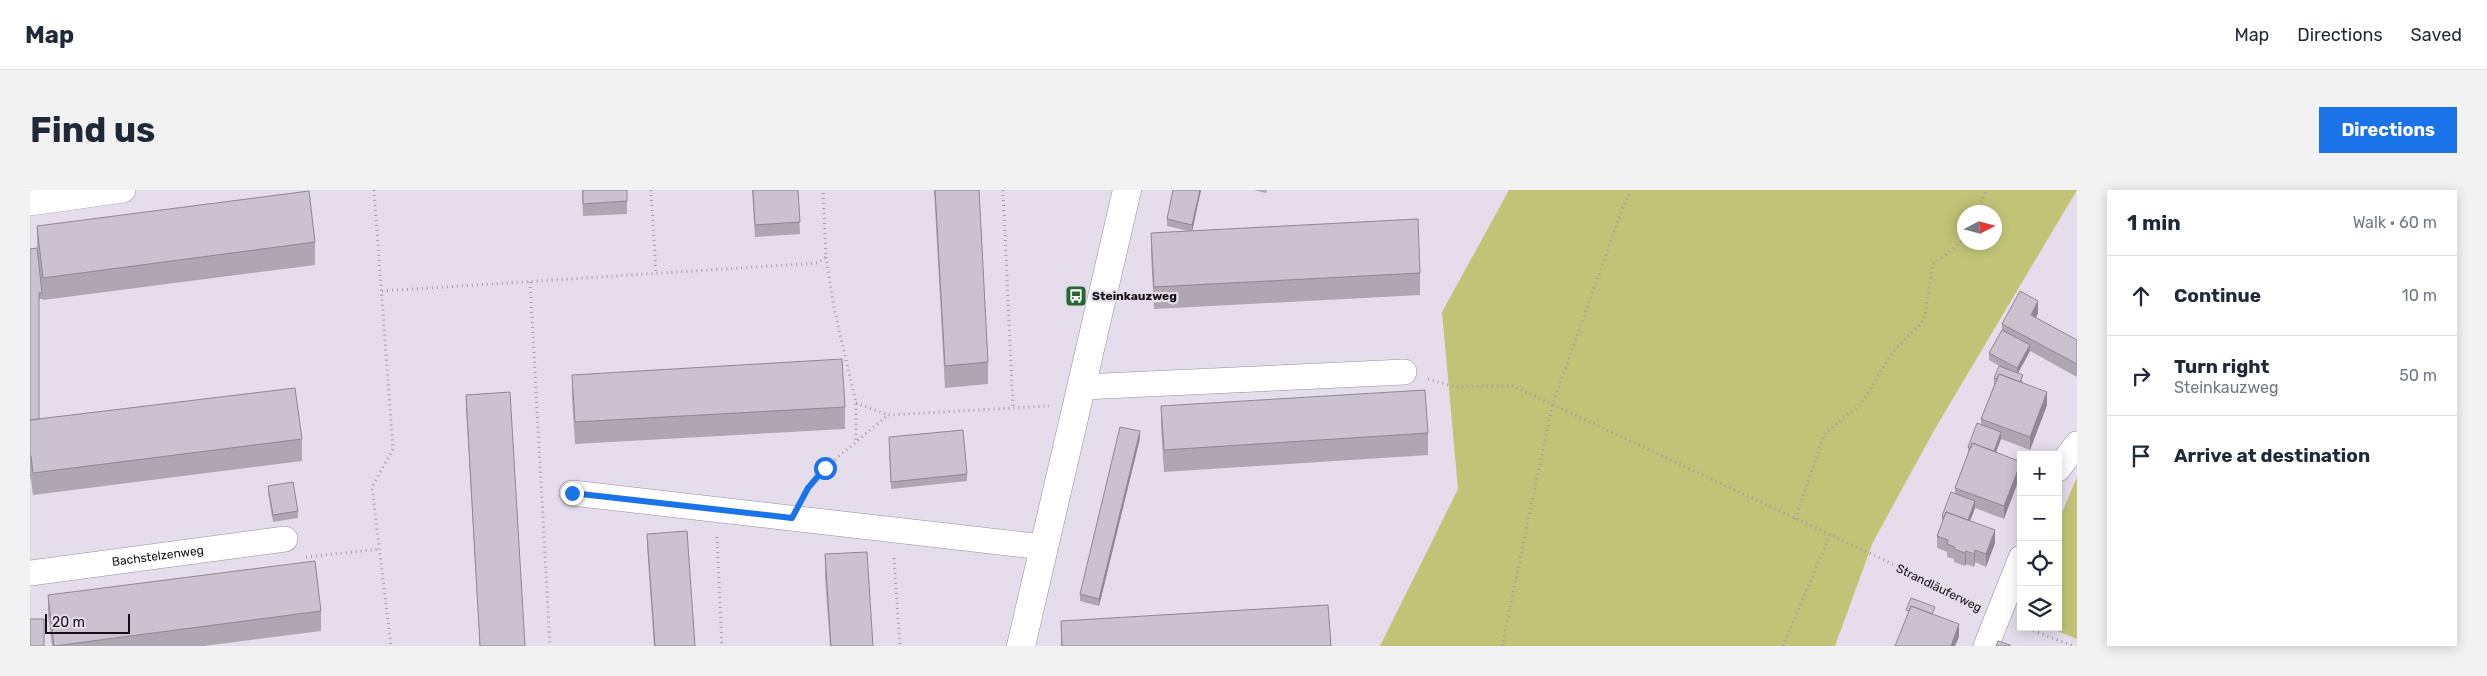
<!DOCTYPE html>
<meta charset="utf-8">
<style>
:root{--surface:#fff;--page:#f2f2f3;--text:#1f2937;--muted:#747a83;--line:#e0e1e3;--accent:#1a73e8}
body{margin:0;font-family:Rubik,sans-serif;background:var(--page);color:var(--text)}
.controls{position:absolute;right:15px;bottom:15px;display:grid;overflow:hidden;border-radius:0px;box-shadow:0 2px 12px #0003}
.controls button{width:45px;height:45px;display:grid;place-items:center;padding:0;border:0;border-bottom:1px solid var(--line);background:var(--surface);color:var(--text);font:25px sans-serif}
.compass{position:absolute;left:1927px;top:15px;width:45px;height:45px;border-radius:50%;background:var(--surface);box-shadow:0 2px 12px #0003;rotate:84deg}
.scale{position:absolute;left:15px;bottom:12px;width:85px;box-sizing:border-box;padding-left:5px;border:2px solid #131014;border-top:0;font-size:14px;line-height:18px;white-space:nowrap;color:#131014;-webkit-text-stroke:4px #e5ddeb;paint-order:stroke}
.stop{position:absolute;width:15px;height:15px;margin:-11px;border:4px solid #1a73e8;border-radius:50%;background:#fff}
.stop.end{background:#1a73e8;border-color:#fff;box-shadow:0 1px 5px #0008}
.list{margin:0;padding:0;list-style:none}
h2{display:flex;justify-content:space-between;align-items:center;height:65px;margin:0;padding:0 20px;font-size:21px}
h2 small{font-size:16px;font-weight:400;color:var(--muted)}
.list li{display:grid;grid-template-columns:32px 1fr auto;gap:15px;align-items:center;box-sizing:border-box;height:80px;padding:0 20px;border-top:1px solid var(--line)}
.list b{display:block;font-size:19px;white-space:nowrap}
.list p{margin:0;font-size:16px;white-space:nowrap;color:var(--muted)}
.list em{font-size:16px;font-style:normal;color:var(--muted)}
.icon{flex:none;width:28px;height:28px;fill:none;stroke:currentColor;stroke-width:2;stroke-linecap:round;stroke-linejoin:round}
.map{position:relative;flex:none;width:2047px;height:456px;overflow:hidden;border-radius:0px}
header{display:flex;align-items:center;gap:30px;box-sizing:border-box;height:70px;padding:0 25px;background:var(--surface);border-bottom:1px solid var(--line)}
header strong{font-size:24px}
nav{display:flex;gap:28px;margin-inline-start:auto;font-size:18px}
.intro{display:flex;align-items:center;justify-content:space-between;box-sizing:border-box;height:120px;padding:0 30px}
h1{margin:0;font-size:35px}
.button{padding:12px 22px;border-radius:0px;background:var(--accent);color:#fff;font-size:18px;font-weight:700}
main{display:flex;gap:30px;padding:0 30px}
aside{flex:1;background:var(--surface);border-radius:0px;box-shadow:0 2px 12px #0003}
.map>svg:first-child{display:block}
</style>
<header>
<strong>Map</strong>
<nav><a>Map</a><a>Directions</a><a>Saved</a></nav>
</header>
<div class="intro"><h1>Find us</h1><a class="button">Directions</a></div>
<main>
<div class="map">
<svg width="2047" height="456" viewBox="0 0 2047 456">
<rect width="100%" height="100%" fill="#e5ddeb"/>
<path fill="#c1c477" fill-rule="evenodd" d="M1479,0H2047L1906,237L1843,352L1805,456H1350L1428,299L1412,122ZM1934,22H1964V52H1934Z
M2047,287V449L2017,437H2028V332Z"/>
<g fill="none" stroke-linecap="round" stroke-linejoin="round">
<g stroke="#968d9a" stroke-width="26">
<g id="minor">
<path d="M0,13L93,0"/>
<path d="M1052,197L1374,182"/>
<path d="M2028,279L2047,254"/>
<path d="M542,303L1013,357"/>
<path id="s1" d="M0,383L255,349"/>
<path d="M1956,456L1991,368"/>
</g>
</g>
<g stroke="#968d9a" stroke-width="29">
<path id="tertiary" d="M991,456L1097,0"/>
</g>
<path stroke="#a39ca7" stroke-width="3" stroke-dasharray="1 4" stroke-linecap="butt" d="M344,0L363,259L342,297L361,456
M621,0L626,84
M973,0L983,218
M1948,22L1956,0
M796,67L804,118L826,213V252
M500,92L520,456
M352,101L788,73L796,67L793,0
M1398,189L1426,197L1483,196L1850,368L1944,415
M826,213L858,225
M775,303L795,278L858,225L1019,216
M1765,329L1795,243L1831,214L1862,163L1894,130L1903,74L1934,50
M687,347L692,456
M276,367L350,359
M864,368L870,456
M1994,437L2043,456
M1472,456L1522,216L1593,17L1601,0
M1753,456L1800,345"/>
<use href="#minor" stroke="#fff" stroke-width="25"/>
<use href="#tertiary" stroke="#fff" stroke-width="28"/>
</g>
<path fill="#aea7b2" d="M552,0H597V24L553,26Z
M722,0H768L770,44L725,47Z
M904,0H949L958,172V194L915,198Z
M1143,0H1171L1162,41L1390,83V105L1124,119L1121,65V43L1158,41L1137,36V29Z
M1224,0H1237L1236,3Z
M7,36L285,52V75L13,110L12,109H9V229L272,249V271L3,305L1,289H0V59L7,58Z
M2008,123L2006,128L2047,150V187L2000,161L1988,183L1993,192L1992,193L2017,215L2000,260L1971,249L1966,262L1991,272L1974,329L1945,318L1940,331L1965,353L1956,377L1945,372L1944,377L1936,374L1935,376L1924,372V369L1917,367V362L1907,358V346L1912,333V326L1925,304V298L1938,264V257L1951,235V229L1964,195V188L1973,178L1959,170V163L1972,140V134Z
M542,185L815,217V239L545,254L542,207Z
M436,205L495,456H450L436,217Z
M1131,216L1398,243V265L1134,282L1131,238Z
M1110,248L1069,416L1050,411V404Z
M859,254L937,284V291L861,299Z
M238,296L268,321V328L243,332L238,303Z
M617,344L665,456H624L617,356Z
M795,364L843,456H800L795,387Z
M18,405L291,421V441L174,456H22L18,425Z
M1031,431L1301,456H1031Z"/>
<path fill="#8d8891" d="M1170,0H1171L1162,42V35Z
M2008,111V123L2001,138V125Z
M2000,155V161L1987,185V178Z
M2017,202V215L2000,260V247Z
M1110,241V248L1069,416V409Z
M1971,242V249L1962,273V266Z
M1991,272V284L1974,329V316Z
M1945,311V318L1936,342V335Z
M1965,340V353L1956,377V364Z
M1945,360V372L1944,377V364Z
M1936,361V374L1935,376V363Z
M1929,434V447L1925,456H1921Z"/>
<path fill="#cac2cf" stroke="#8d8891" d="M553,0H597V11L553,14Z
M723,0H768L770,32L725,35Z
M905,0H949L958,172L915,176Z
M1143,0H1170L1162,35L1137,29Z
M279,1L285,52L13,88L7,36Z
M1388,29L1390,83L1124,97L1121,43Z
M7,58L12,103H9V229L0,230V59Z
M1990,101L2008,111L2001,125L2047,150V174L1972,134Z
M1972,140L2000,155L1987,178L1959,163Z
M812,169L815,217L545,232L542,185Z
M1969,176L1993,185L1990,192L1969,184L1967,189L1964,188Z
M1969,184L2017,202L2000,247L1951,229Z
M265,198L272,249L3,283L1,266H0V230Z
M1395,200L1398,243L1134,260L1131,216Z
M480,202L495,456H450L436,205Z
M1947,233L1971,242L1964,261L1942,253L1941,258L1938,257Z
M1090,237L1110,241L1069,409L1050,404Z
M933,240L937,284L861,292L859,247Z
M1942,253L1991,272L1974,316L1925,298Z
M263,292L268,321L243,325L238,296Z
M1921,302L1945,311L1938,330L1916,322L1914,327L1912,326Z
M1916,322L1965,340L1956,364L1945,360L1944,364L1936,361L1935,363L1924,359L1925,357L1917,354L1918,350L1907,346Z
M657,341L665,456H625L617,344Z
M837,362L843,456H801L795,364Z
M285,371L291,421L24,456L18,405Z
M1881,408L1905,417L1902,424L1881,416L1879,421L1876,420Z
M1298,415L1301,456H1032L1031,431Z
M1881,416L1929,434L1921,456H1865Z
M0,429H14V456H0Z
M1968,451L1980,455V456H1966Z"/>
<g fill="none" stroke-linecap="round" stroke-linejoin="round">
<path stroke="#1a73e8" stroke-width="6" d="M542,303L762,328L778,298L795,278"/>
</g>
<defs>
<g id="bus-square" transform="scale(1.125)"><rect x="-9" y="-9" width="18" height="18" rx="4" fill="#256731" stroke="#e5ddeb"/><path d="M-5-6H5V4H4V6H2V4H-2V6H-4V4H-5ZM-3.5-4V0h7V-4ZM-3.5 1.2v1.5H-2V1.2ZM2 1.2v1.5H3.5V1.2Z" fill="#fff"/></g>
</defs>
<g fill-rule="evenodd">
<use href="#bus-square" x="1046" y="106"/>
</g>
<g text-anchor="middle" stroke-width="4.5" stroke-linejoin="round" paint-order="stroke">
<g font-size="12" font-weight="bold" fill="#131014" stroke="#e5ddeb" text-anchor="start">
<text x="1062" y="110">Steinkauzweg</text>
</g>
<g font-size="12" fill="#131014" stroke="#e5ddeb">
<text dy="4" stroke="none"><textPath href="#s1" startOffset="129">Bachstelzenweg</textPath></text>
<text transform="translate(1909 398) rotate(26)" y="4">Strandläuferweg</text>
</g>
</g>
</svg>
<div class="controls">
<button>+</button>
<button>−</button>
<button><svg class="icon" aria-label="locate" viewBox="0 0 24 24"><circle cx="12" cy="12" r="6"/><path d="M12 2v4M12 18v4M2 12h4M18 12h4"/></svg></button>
<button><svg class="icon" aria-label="layers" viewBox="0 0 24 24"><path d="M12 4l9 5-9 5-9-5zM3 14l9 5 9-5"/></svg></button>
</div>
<svg class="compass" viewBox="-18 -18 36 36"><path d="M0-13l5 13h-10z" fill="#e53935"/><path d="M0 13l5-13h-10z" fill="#747a83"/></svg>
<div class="scale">20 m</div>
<div class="stop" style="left:795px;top:278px"></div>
<div class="stop end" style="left:542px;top:303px"></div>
</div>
<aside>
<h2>1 min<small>Walk · 60 m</small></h2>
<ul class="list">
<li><svg class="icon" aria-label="ahead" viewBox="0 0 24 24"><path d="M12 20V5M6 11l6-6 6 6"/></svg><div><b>Continue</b></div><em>10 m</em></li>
<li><svg class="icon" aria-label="right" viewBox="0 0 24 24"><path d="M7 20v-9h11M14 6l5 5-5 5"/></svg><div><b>Turn right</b><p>Steinkauzweg</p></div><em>50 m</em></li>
<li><svg class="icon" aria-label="arrive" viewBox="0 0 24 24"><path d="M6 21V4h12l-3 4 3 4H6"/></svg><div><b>Arrive at destination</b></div></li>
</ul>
</aside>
</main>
